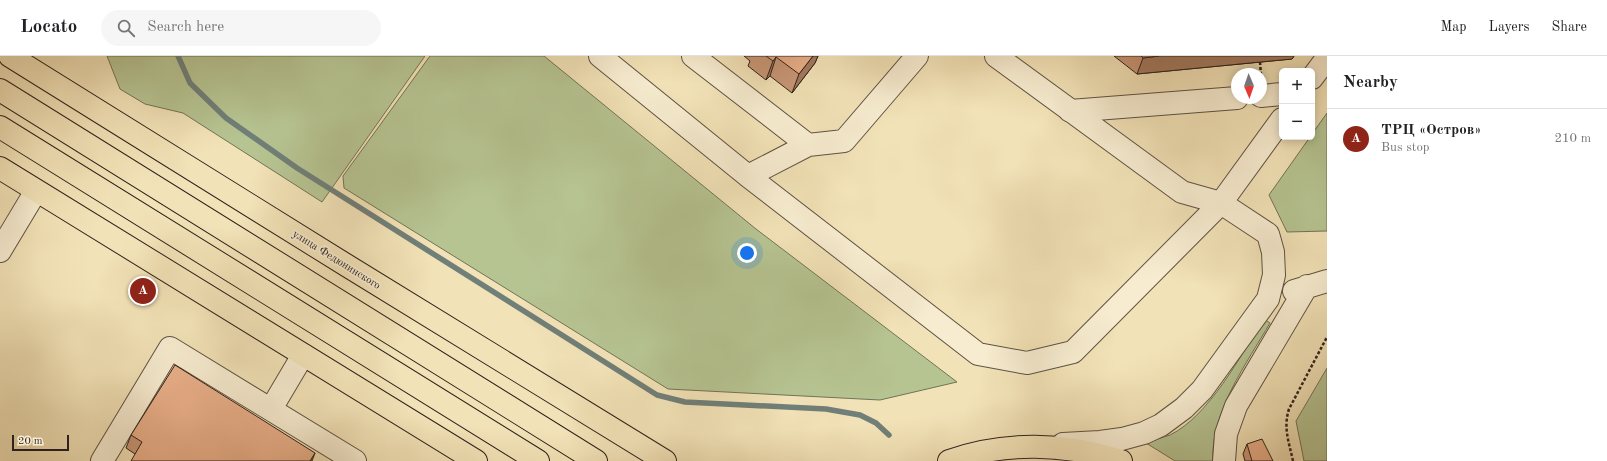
<!DOCTYPE html>
<meta charset="utf-8">
<style>
:root{--surface:#fff;--page:#f6f6f6;--text:#202124;--muted:#757577;--line:#e0e0e0;--accent:#8f2418}
body{margin:0;font-family:"Old Standard TT",serif;background:var(--page);color:var(--text)}
.controls{position:absolute;right:12px;top:12px;display:grid;overflow:hidden;border-radius:6px;box-shadow:0 2px 10px #0003}
.controls button{width:36px;height:36px;display:grid;place-items:center;padding:0;border:0;border-bottom:1px solid var(--line);background:var(--surface);color:var(--text);font:20px sans-serif}
.compass{position:absolute;left:1231px;top:12px;width:36px;height:36px;border-radius:50%;background:var(--surface);box-shadow:0 2px 10px #0003;rotate:178deg}
.scale{position:absolute;left:12px;bottom:10px;width:57px;box-sizing:border-box;padding-left:4px;border:2px solid #2e221c;border-top:0;font-size:11px;line-height:14px;white-space:nowrap;color:#2e221c;-webkit-text-stroke:3px #f7ecd0;paint-order:stroke}
.you{position:absolute;left:747px;top:197px;width:14px;height:14px;margin:-10px;border:3px solid #fff;border-radius:50%;background:#1a73e8;box-shadow:0 0 0 6px #1a73e833}
.badge{display:grid;place-items:center;width:26px;height:26px;border-radius:50%;background:var(--accent);color:#fff;font-size:13px;font-weight:700}
.pin{position:absolute;translate:-50% -50%;border:2px solid #fff;box-shadow:0 1px 4px #0006}
.list{margin:0;padding:0;list-style:none}
h2{display:flex;justify-content:space-between;align-items:center;height:52px;margin:0;padding:0 16px;font-size:17px}
h2 small{font-size:13px;font-weight:400;color:var(--muted)}
.list li{display:grid;grid-template-columns:26px 1fr auto;gap:12px;align-items:center;box-sizing:border-box;height:60px;padding:0 16px;border-top:1px solid var(--line)}
.list b{display:block;font-size:15px;white-space:nowrap}
.list p{margin:0;font-size:13px;white-space:nowrap;color:var(--muted)}
.list em{font-size:13px;font-style:normal;color:var(--muted)}
.icon{flex:none;width:22px;height:22px;fill:none;stroke:currentColor;stroke-width:2;stroke-linecap:round;stroke-linejoin:round}
.map{position:relative;flex:none;width:1327px;height:405px;overflow:hidden}
header{display:flex;align-items:center;gap:24px;box-sizing:border-box;height:56px;padding:0 20px;background:var(--surface);border-bottom:1px solid var(--line)}
header strong{font-size:19px}
nav{display:flex;gap:22px;margin-inline-start:auto;font-size:14px}
.search{width:280px;height:36px;background:var(--page);display:flex;align-items:center;gap:10px;box-sizing:border-box;padding:0 14px;border-radius:22px;color:var(--muted);font-size:15px}
main{display:flex}
aside{flex:1;background:var(--surface)}
.map>svg:first-child{display:block}
</style>
<header>
<strong>Locato</strong>
<div class="search"><svg class="icon" aria-label="search" viewBox="0 0 24 24"><circle cx="10" cy="10" r="6"/><path d="M15 15l6 6"/></svg>Search here</div>
<nav><a>Map</a><a>Layers</a><a>Share</a></nav>
</header>
<main>
<div class="map">
<svg width="1327" height="405" viewBox="0 0 1327 405">
<rect width="100%" height="100%" fill="#f2e2b7"/>
<filter id="stains"><feTurbulence type="fractalNoise" baseFrequency=".005" numOctaves="4"/><feColorMatrix values="0 0 0 0 .2 0 0 0 0 .09 0 0 0 0 .02 0 0 0 .5 -.17"/></filter>
<radialGradient id="worn" r=".72"><stop offset=".6" stop-color="#630" stop-opacity="0"/><stop offset="1" stop-color="#630" stop-opacity=".3"/></radialGradient>
<path fill="#b6c492" stroke="#727357" d="M107,0H425L322,146L183,57L145,48L120,33Z
M430,0H544L756,173L957,326L880,344L668,333L344,132L343,120Z
M1327,57V175L1287,176L1269,139L1310,81H1312V78Z
M1264,263L1270,267C1247,307 1210,357 1213,405H1175L1146,387C1154,384 1162,382 1170,379C1209,360 1241,299 1264,263Z
M1327,312V405H1304L1296,365Z"/>
<g fill="none" stroke-linecap="round" stroke-linejoin="round">
<path stroke="#707f78" stroke-width="5.5" d="M178,0L190,27L226,62L297,112L657,339L685,346L826,353L860,359L876,367L889,379"/>
<g stroke="#5f5243" stroke-width="24">
<path id="minor" d="M600,0L748,120L978,298L1027,307L1073,296L1221,147L1282,63
M693,0L808,89
M996,0L1182,136L1221,147L1268,178L1273,196L1274,219L1268,243L1202,334L1184,352L1161,369L1144,377L1122,383L1100,386L1063,388
M1312,22L1327,2
M1261,40L1282,38
M1070,55L1237,42
M748,120L808,89L844,85L917,0
M0,195L36,135
M1294,235L1327,225
M271,353L303,299
M102,405L170,292L355,405
M1224,405L1226,378L1236,350L1307,230"/>
</g>
<g stroke="#2e221c" stroke-width="24">
<path id="major" d="M10,0L346,209L665,405
M0,112L476,405
M949,405C1005,385 1065,387 1121,405"/>
</g>
<g stroke="#2e221c" stroke-width="24">
<path id="highway" d="M0,34L596,405
M0,71L538,405"/>
</g>
<path stroke="#2e221c" stroke-width="2.5" stroke-dasharray="3 2" stroke-linecap="butt" d="M1260,6L1261,19
M1293,405C1289,386 1283,372 1289,353L1327,281"/>
<use href="#minor" stroke="#f7ecd0" stroke-width="22"/>
<use href="#major" stroke="#f2e2b7" stroke-width="22"/>
<use href="#highway" stroke="#f2e2b7" stroke-width="22"/>
</g>
<path fill="#c89676" stroke="#2e221c" d="M744,0H818L815,7L792,37L770,20L766,24L748,10L750,5Z
M1114,0H1294L1292,3L1137,18Z
M131,379L312,405L135,398L126,392Z
M1247,388L1273,405H1245L1243,398Z"/>
<path fill="#a37a60" stroke="#2e221c" d="M813,0H818L815,7L792,37L799,18Z
M1159,0H1294L1292,3L1137,18L1143,2Z
M776,1L770,20L766,24L773,5Z
M315,397L312,405H310Z"/>
<path fill="#e9af89" stroke="#2e221c" d="M766,0H813L799,18L776,1L773,5Z
M1141,0H1159L1143,2Z
M175,309L315,397L310,405H131L142,386L131,379Z
M1262,383L1273,405H1252L1247,388Z"/>
<g text-anchor="middle" stroke-width="3.5" stroke-linejoin="round" paint-order="stroke">
<g font-size="11" fill="#2e221c" stroke="#f7ecd0">
<text transform="translate(337 203) rotate(32)" y="4">улица Федюнинского</text>
</g>
</g>
<rect width="100%" height="100%" filter="url(#stains)"/>
<rect width="100%" height="100%" fill="url(#worn)"/>
</svg>
<div class="controls">
<button>+</button>
<button>−</button>
</div>
<svg class="compass" viewBox="-18 -18 36 36"><path d="M0-13l5 13h-10z" fill="#e53935"/><path d="M0 13l5-13h-10z" fill="#757577"/></svg>
<div class="scale">20 m</div>
<div class="you"></div>
<div class="pin badge" style="left:143px;top:235px">A</div>
</div>
<aside>
<h2>Nearby<small></small></h2>
<ul class="list">
<li><span class="badge">A</span><div><b>ТРЦ «Остров»</b><p>Bus stop</p></div><em>210 m</em></li>
</ul>
</aside>
</main>
